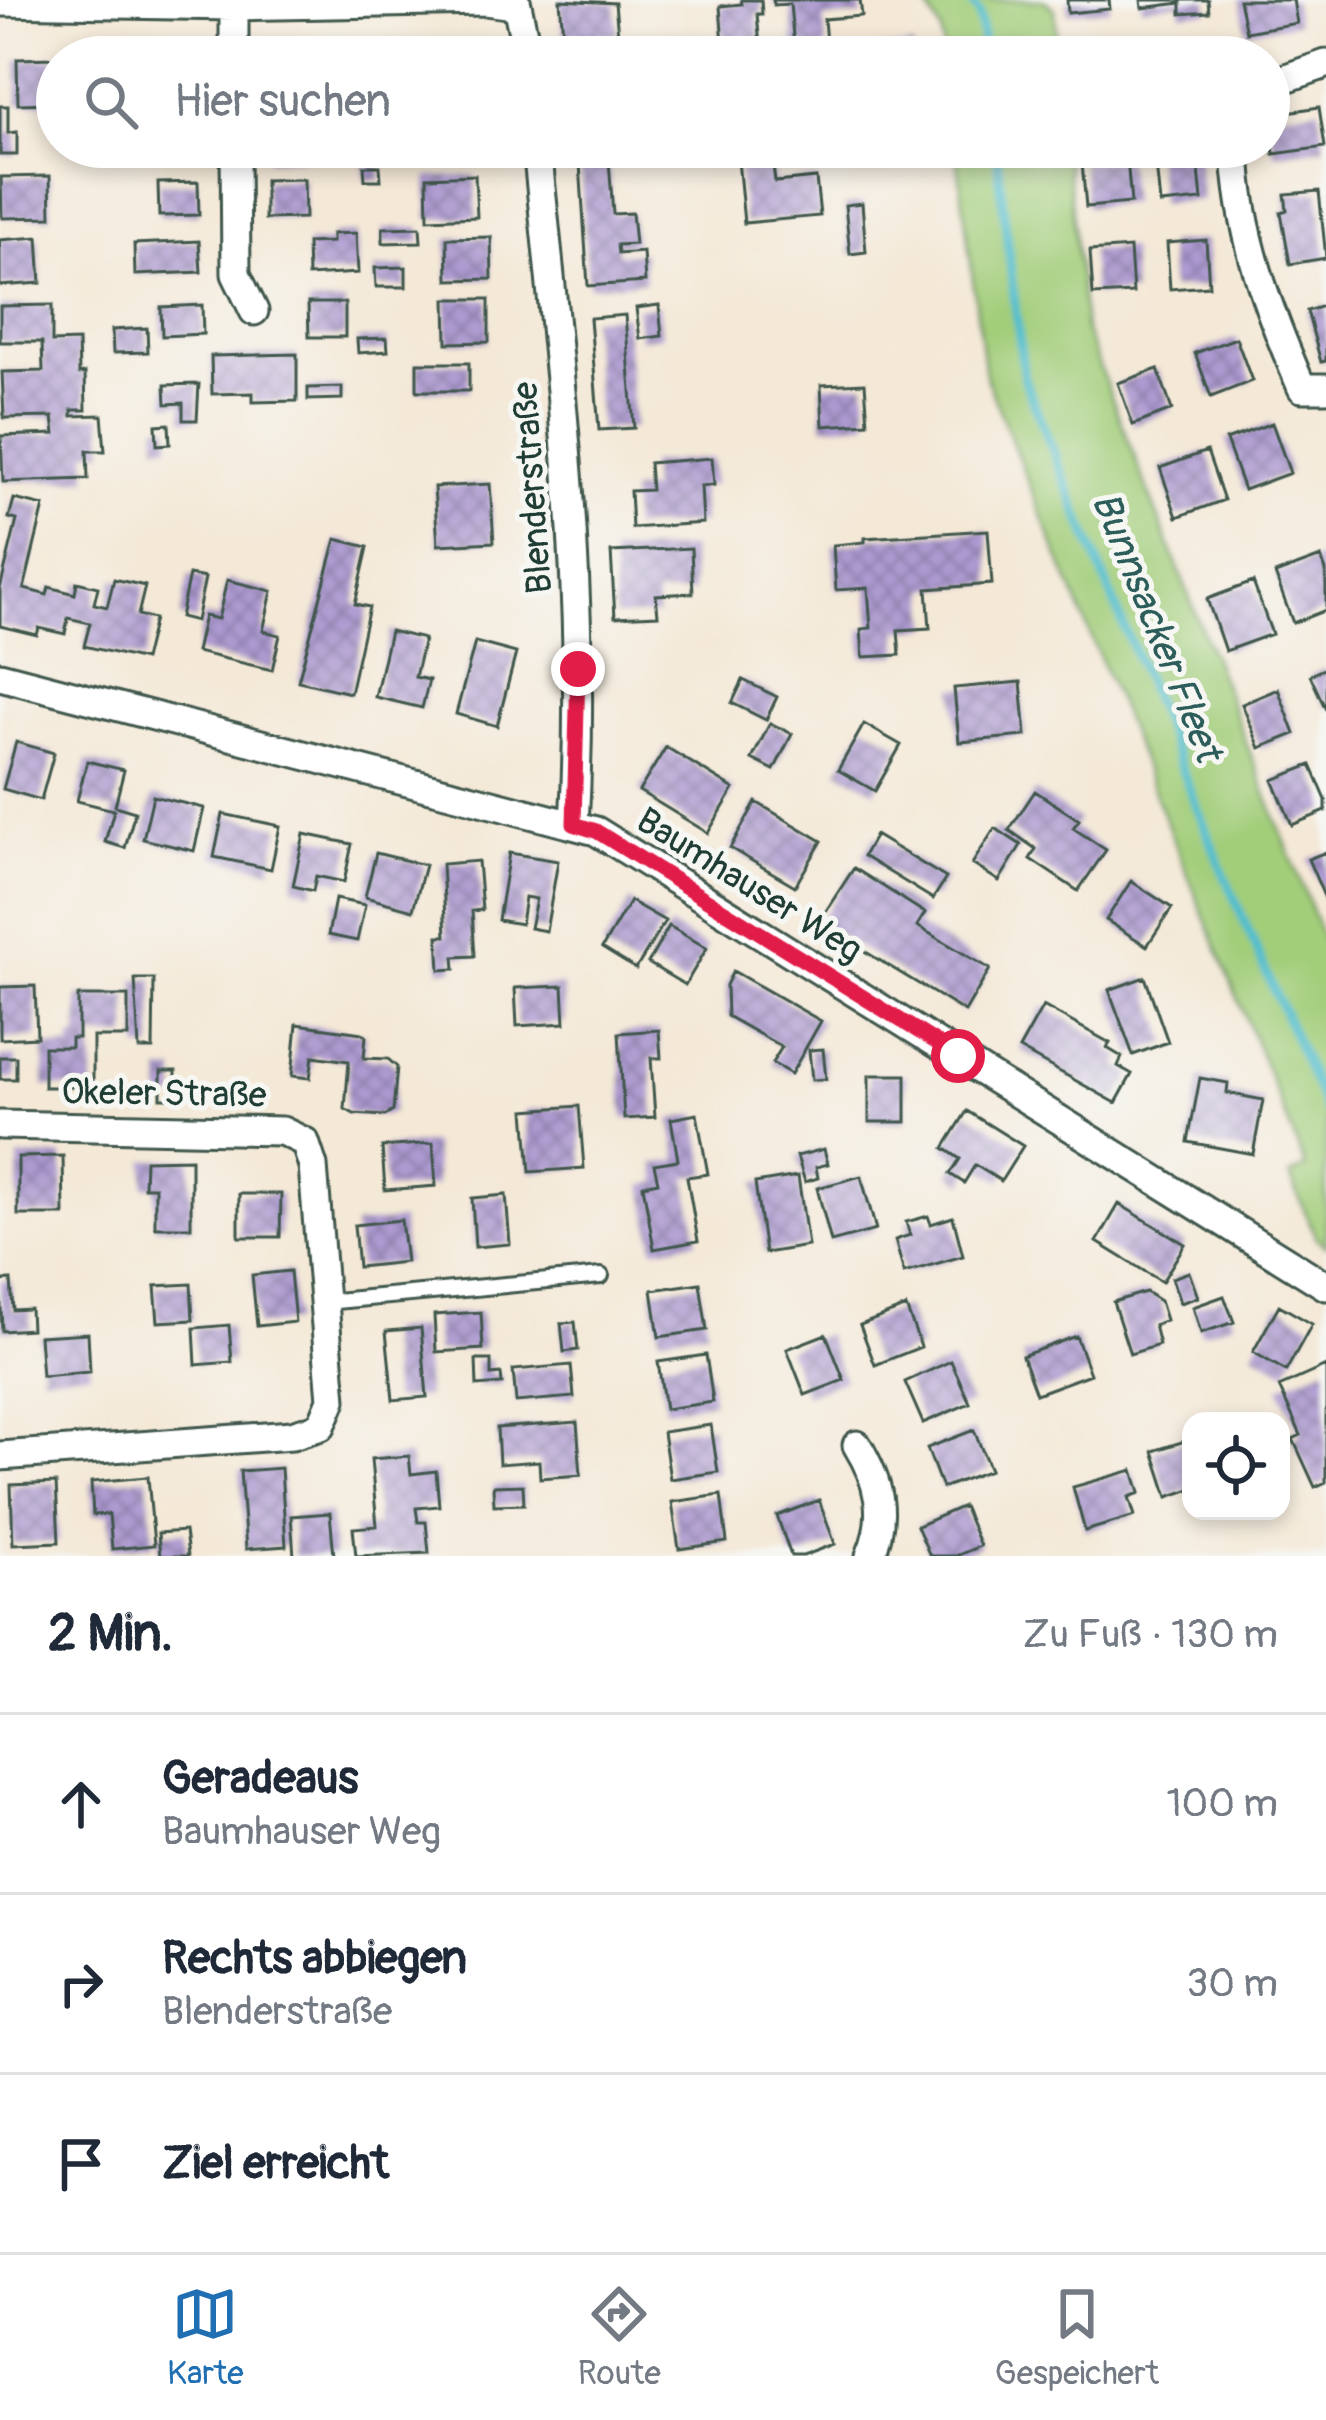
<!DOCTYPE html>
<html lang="de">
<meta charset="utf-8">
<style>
:root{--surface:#fff;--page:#f6f6f7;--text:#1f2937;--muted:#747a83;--line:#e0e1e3;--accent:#1f6fb2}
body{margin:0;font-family:Pangolin,sans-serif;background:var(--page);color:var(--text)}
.controls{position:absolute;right:36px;bottom:36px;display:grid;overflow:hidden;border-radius:24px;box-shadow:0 6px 18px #0003}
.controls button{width:108px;height:108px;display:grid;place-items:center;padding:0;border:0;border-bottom:3px solid var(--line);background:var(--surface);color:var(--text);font:60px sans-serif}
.stop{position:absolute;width:36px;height:36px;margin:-27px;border:9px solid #e11d48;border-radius:50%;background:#fff}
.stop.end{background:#e11d48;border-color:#fff;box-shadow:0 3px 12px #0008}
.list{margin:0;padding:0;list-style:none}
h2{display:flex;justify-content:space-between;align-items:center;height:156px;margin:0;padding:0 48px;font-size:51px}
h2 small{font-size:39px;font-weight:400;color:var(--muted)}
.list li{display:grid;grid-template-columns:78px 1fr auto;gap:36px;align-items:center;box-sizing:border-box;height:180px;padding:0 48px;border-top:3px solid var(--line)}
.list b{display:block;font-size:45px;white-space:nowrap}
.list p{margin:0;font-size:39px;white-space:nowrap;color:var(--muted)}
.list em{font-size:39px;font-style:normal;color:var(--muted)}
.icon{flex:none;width:66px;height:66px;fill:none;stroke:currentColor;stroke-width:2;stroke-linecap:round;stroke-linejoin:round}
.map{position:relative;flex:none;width:1326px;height:1556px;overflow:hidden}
.search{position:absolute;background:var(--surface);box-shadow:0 6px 18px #0003;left:36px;right:36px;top:36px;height:132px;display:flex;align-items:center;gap:30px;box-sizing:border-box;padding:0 42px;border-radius:66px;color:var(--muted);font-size:45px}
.sheet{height:696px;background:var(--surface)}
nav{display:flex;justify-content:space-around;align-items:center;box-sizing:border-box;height:168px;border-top:3px solid var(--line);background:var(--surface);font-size:33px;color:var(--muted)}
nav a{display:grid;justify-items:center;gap:6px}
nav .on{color:var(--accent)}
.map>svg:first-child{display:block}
</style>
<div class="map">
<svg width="1326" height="1556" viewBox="0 0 1326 1556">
<defs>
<pattern id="building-cross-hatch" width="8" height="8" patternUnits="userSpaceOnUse" patternTransform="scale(3)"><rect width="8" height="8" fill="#ad9ad0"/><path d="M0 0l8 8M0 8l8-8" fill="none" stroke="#8c7faa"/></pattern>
</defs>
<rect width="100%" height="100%" fill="#f6f6f2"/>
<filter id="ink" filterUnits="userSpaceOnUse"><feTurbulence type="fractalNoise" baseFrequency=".00833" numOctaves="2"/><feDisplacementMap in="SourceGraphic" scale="24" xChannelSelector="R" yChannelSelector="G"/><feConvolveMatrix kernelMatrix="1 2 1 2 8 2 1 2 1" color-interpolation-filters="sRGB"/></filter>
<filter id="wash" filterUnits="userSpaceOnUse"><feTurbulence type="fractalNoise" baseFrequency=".004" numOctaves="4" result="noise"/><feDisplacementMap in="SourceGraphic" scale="48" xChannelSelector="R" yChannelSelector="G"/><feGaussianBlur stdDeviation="2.7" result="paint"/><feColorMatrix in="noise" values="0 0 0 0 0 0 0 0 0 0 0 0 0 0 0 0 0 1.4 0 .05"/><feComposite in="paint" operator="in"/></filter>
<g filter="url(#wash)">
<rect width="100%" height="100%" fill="#f4e8d6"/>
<path fill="#a2cd79" stroke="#608556" stroke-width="3" d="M923,0H1044L1055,9L1058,57H944L941,30Z
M956,147H1065L1085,330L1326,947V1246L1316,1238L1290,1176L1306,1167L985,375Z"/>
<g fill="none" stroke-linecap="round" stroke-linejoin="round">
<path stroke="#53bece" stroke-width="9" d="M969,0L979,13L985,57
M996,147L1024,379L1221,867L1326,1111"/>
</g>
<g id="blocks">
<path fill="url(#building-cross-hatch)" d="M560,0L615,3L618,35L597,37L598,57H565Z
M741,0H761L762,14H757L761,57H724L720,6L742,4Z
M773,0H860L862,16L824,19L827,56L795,57L790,4L774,5Z
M1067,0H1109L1110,9L1068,13Z
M1141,0H1208L1209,12L1181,14V3L1142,8Z
M1239,0H1293L1297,23L1246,32Z
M380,42L409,43L408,57H380Z
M1185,44L1186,57H1145V48Z
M913,46L914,57H852L851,50Z
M55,58L56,103L18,104L17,59Z
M0,106H8V133L17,132V155H0Z
M1319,107L1325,147L1274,154L1269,115Z
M266,147H314V158L267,160Z
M608,147L613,214L632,213L635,244L617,245L618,254L643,252L645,282L588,286L579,148Z
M1197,150L1202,200L1160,204L1155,153Z
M772,157L775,182L816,178L820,216L744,223L738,160Z
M1127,159L1131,203L1086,207L1082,163Z
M364,166H380L381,180H365Z
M475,175L477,217L428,219L427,177Z
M50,176L51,217L2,218L1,177Z
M304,179L305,218L265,219V180Z
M198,182L199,215L159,216L158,183Z
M1319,191L1326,258L1290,264L1281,212L1287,210L1285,194Z
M862,203L866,252L850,254L845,205Z
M420,227L421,242L383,243V228Z
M356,233L358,273L308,276L307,243L332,242V234Z
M38,237L41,283L0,286V240Z
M491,237L492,279L448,280L447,238Z
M1206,240L1209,286L1170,289L1167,243Z
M199,241L201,272L135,275L134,244Z
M1130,248L1133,293L1093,295L1090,251Z
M406,267V287H376L375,268Z
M446,299H489V342L447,343Z
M308,303H345V337H309Z
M52,305V342L78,341L79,374L85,373L86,410H72V416L102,415L105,451H87L88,479L3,482L1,436L55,434L53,417L4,418L2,372L43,371L42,342H0V306Z
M202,305L203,334L162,336L161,307Z
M659,305L662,336L640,339L636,308Z
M1326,305V361L1321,362L1307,311Z
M625,315L634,428L599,430L590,318Z
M147,328L148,352L113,353L112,330Z
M387,338L388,351L358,353L357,339Z
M1236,338L1252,381L1211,397L1195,353Z
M297,354V401L253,402V393L212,394L211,356Z
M417,363H469V391H417Z
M1158,369L1172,410L1133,425L1118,383Z
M865,383L868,423L823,426L821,385Z
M199,384L197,420H183V403L166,404L165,385Z
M342,387V399L308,400V388Z
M1272,423L1290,473L1244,490L1226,440Z
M169,424L170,444L157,445L156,425Z
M1207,451L1224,500L1177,517L1160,468Z
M712,458L714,485L701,486L703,523L632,528L630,491L651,490L649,463Z
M490,484L494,542L438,545L434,487Z
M14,499L44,506L24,589L47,595L49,587L75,594L77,582L98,587L94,604L107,607L114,579L145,586L138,615L154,619L144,660L84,646L90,623L68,618L65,634L39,628L37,635L0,626V589L17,520L9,518Z
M988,530L992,584L927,589L930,628L898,630L900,655L863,657L861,629L871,628L868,588L836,590L833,545L865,542V538Z
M336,539L368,547L355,604L369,607L350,693L298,681Z
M691,548L693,593L656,595L658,615L615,617L611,552Z
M1321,557L1326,571V610L1293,623L1275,574Z
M189,575L205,578L196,621L180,617Z
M227,580L272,591L263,631L280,635L272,670L196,652L204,616L218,619Z
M1253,582L1272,634L1225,651L1207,599Z
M390,631L424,639L415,677L429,680L422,708L375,697Z
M475,642L516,653L497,726L456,714Z
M1326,668V710L1310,675Z
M743,680L777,697L766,720L732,703Z
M1021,682L1026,736L959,742L954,688Z
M1278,689L1295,734L1260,748L1242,704Z
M770,723L792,734L774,770L752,759Z
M864,724L901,745L875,791L838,770Z
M16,742L54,753L41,800L3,789Z
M666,747L734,789L708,833L639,791Z
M87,761L124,770L115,806L135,812L125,848L105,842L114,810L77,801Z
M1311,765L1326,800V811L1292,825L1273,780Z
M1035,791L1079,820L1073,828L1106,850L1078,891L1030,859L1036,849L1009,830Z
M153,796L204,808L194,851L143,839Z
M756,802L822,841L795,886L730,848Z
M223,814L280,826L271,869L214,857Z
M995,828L1021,845L999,881L972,864Z
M304,834L352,844L344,882L316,876L313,891L293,886Z
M875,835L946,878L933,899L863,856Z
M1326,852V901L1308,859Z
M376,853L425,865L413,910L365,897Z
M509,853L558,861L546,931L530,928L536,899L525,897L521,924L498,920Z
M478,861L482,910L472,911L475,956L454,957L455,969L440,970L438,936H446L442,864Z
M854,868L925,913L917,926L990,969L965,1012L818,923Z
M1131,881L1172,908L1147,946L1106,920Z
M335,899L365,905L357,941L328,935Z
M630,901L665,921L636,969L602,948Z
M669,926L707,948L685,985L648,963Z
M733,971L821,1021L791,1074L772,1063L782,1047L727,1016L726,985Z
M1145,977L1168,1042L1133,1055L1109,990Z
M135,979H154L153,1049H139Z
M35,986L37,1037L0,1039V987Z
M563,986L565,1023L517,1026L515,988Z
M78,996H128V1037H93V1087H44V1047H71V1038H78Z
M1043,1006L1110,1043L1107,1048L1122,1057L1118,1066L1132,1074L1116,1103L1019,1049Z
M297,1024L362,1033L366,1036L364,1058L388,1059L397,1067L393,1111L385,1116L354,1114L345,1109L349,1061L313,1056L310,1078L292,1076Z
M659,1030L661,1058H651L655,1117L624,1119L619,1033Z
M823,1049L826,1079L812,1080L809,1050Z
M0,1057H16V1079H0Z
M161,1071H176V1098H161Z
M869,1075H906V1122H869Z
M1200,1078L1228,1083L1227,1093L1263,1100L1253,1154L1188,1142Z
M579,1106L584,1168L530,1172L525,1110Z
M967,1111L1023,1146L1001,1181L975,1165L964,1183L950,1174L960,1159L944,1148Z
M697,1114L708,1174L687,1177L698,1241L654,1249L643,1185L658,1182L654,1164L678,1160L671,1119Z
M433,1143L436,1186L385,1190L382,1147Z
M824,1149L828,1164L816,1167L818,1178L805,1182L797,1156Z
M63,1156L64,1215H18V1157Z
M191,1159V1227H155V1187H144L145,1160Z
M798,1176L808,1246L765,1253L755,1183Z
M861,1176L876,1230L831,1242L817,1188Z
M239,1194H281L280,1237H239Z
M506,1195L510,1244L475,1247L472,1198Z
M1119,1204L1185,1244L1162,1282L1097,1242Z
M928,1216L931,1224L953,1217L963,1256L904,1273L895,1240L910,1235L906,1222Z
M401,1220L406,1262L358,1267L354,1225Z
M290,1271L295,1322L257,1326L252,1275Z
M1189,1272L1198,1297L1180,1303L1172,1278Z
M11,1280L13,1310L30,1309L31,1329L2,1331L0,1281Z
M700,1283L707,1330L659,1337L652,1290Z
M191,1284L193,1320L158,1322L155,1286Z
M1146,1292L1160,1301L1166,1320L1154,1325L1159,1345L1130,1354L1113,1302Z
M1224,1296L1234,1322L1201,1333L1193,1307Z
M1279,1305L1312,1324L1286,1371L1253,1352Z
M906,1307L921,1347L875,1365L860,1325Z
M481,1312L483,1349L436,1352L434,1315Z
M575,1322L578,1350L564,1352L561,1323Z
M229,1325L232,1362L196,1365L194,1328Z
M421,1328L427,1397L393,1400L386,1331Z
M88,1333L90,1372L42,1376L39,1336Z
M826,1334L844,1380L805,1395L787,1349Z
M1076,1336L1090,1374L1036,1394L1022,1356Z
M706,1355L713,1402L665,1409L658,1362Z
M476,1360H491V1375L501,1374L502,1384L477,1386Z
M951,1361L970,1403L923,1423L905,1382Z
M571,1365L574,1397L516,1402L513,1370Z
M1326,1366V1482L1315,1487L1293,1439L1301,1435L1279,1387Z
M577,1422L581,1475L540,1478L539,1461L499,1464L497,1428Z
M711,1425L718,1472L670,1479L663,1432Z
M974,1430L990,1470L942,1488L927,1448Z
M1191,1439V1489L1168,1497L1153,1451Z
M409,1456L411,1474L436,1471L439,1506L416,1508L418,1522H426L429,1553L356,1556L353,1528L377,1526L371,1459Z
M281,1468L286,1546L246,1549L240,1471Z
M1133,1470L1140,1493L1129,1497L1135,1516L1085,1531L1073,1487Z
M148,1477L154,1545L112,1549L109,1514L93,1515L91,1482Z
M56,1483L59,1542L13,1544L11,1485Z
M523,1485L524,1504L494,1505L493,1486Z
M721,1495L727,1542L679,1549L672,1502Z
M819,1500L835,1544L803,1556H791L777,1516Z
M963,1506L980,1546L956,1556H930L917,1526Z
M330,1513L334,1556H294L291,1516Z
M185,1531L188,1556H160L158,1533Z"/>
</g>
</g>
<g filter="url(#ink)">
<use href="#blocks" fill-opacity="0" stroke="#3f574c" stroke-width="3"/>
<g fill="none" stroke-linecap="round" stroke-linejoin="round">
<g stroke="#3f574c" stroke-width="20">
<path id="lane" d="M325,1302L601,1276"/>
</g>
<g stroke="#3f574c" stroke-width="33">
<path id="street" d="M234,0V57
M516,0L528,57
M0,2L233,6L485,1L515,5
M1269,84L1326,64
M235,147L236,274L254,311
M537,147C559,372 588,598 574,824
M1236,147C1238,232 1269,312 1302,388H1326
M0,676L596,831L1326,1286
M0,1125L282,1131L305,1142L313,1166L332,1400L321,1426L292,1435L0,1456
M857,1445C879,1481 888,1515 870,1556"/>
</g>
<use href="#lane" stroke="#fff" stroke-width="14"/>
<use href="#street" stroke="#fff" stroke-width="27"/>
</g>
</g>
<g fill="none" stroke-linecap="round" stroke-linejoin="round" filter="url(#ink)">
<path stroke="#e11d48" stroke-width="15" d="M578,669L574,824L596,831L958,1056"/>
</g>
<g text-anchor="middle" stroke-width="10" stroke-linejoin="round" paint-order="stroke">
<g font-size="36" fill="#1f3d34" stroke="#f6f6f2">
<text transform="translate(531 488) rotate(-94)" y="13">Blenderstraße</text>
<text transform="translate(750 884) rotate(32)" y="13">Baumhauser Weg</text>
<text transform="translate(164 1092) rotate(1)" y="13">Okeler Straße</text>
</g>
<g font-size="39" font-style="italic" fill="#2c5d5a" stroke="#f6f6f2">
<text transform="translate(1158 626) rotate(68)" y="14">Bunnsacker Fleet</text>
</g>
</g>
</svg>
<div class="controls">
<button><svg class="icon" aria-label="locate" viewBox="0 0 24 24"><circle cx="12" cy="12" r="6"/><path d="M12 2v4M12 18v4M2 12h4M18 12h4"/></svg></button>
</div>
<div class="stop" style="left:958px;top:1056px"></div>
<div class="stop end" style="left:578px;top:669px"></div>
<div class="search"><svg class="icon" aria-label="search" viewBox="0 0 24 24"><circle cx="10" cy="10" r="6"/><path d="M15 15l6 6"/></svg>Hier suchen</div>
</div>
<section class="sheet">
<h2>2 Min.<small>Zu Fuß · 130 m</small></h2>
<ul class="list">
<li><svg class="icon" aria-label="ahead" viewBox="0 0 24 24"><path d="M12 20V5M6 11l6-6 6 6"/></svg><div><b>Geradeaus</b><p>Baumhauser Weg</p></div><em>100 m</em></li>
<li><svg class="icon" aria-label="right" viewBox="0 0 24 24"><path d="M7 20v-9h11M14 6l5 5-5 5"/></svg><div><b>Rechts abbiegen</b><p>Blenderstraße</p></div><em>30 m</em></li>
<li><svg class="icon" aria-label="arrive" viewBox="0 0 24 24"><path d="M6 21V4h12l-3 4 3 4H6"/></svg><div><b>Ziel erreicht</b></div></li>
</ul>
</section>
<nav>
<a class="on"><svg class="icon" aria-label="map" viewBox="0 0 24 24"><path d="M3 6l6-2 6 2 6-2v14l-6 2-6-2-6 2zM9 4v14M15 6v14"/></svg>Karte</a>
<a><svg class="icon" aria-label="directions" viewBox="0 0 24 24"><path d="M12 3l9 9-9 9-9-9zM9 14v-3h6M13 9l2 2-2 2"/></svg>Route</a>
<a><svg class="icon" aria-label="saved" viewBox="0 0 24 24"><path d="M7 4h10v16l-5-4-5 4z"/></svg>Gespeichert</a>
</nav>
